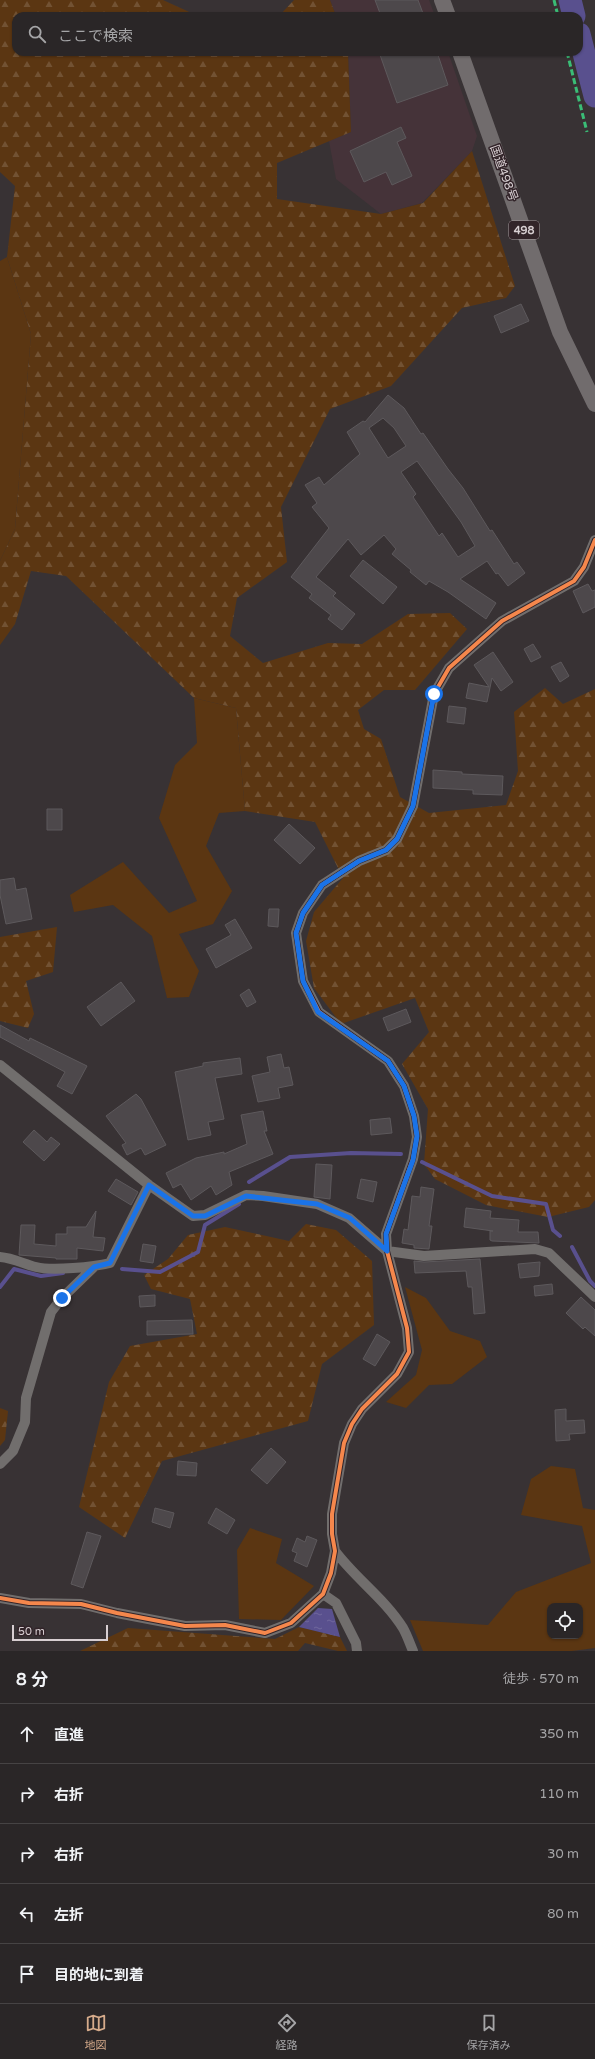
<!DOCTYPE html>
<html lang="ja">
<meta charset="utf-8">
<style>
:root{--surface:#2a2627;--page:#363233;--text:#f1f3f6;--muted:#a5a5a7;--line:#464344;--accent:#d6ab8b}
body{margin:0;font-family:"Varela Round","Noto Sans JP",sans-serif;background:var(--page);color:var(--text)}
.controls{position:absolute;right:12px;bottom:12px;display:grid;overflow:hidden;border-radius:8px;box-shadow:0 1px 3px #0004}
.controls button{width:36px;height:36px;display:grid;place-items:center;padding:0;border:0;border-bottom:1px solid var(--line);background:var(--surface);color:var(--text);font:20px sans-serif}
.scale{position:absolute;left:12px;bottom:10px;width:96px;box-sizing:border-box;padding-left:4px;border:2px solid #d7ced1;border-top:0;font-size:11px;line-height:14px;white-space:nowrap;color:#d7ced1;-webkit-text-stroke:3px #322429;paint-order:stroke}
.stop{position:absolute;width:12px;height:12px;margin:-9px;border:3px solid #1a73e8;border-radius:50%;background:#fff}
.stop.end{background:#1a73e8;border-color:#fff;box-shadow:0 1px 4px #0008}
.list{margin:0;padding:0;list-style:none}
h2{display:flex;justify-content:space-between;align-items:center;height:52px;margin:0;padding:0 16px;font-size:17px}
h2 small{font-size:13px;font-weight:400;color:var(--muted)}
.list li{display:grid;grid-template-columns:26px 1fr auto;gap:12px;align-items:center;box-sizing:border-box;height:60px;padding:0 16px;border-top:1px solid var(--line)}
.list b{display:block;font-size:15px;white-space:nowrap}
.list em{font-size:13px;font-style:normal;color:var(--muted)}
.icon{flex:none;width:22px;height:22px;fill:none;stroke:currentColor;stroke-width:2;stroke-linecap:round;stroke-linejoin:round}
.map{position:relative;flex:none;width:595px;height:1651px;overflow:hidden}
.search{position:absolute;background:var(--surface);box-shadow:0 1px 3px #0004;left:12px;right:12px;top:12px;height:44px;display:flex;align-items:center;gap:10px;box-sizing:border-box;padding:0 14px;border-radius:12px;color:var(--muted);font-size:15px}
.sheet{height:352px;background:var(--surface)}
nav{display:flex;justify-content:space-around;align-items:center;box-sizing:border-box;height:56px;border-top:1px solid var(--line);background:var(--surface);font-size:11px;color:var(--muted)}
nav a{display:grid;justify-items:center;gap:2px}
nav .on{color:var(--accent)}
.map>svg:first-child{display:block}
</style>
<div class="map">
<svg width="595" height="1651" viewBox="0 0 595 1651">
<defs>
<pattern id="forest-firs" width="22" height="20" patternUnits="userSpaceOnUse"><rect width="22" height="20" fill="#5b3612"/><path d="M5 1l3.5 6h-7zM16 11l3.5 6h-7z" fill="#725233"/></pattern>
<pattern id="water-ripples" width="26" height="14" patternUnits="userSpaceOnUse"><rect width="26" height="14" fill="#59508e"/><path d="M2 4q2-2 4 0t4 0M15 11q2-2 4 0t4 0" fill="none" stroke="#70689d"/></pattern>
</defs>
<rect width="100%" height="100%" fill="#383234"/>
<path fill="#453339" d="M330,0H429L435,16H336Z
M348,52H448L477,136L472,151L422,203L381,214L336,179L329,141L351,132Z"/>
<path fill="#5b3612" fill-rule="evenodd" d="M7,257L31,334L15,529L0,561V261Z
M194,698L236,708L245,811L219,813L206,846L232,891L213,924L179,934L199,971L189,997L167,998L152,936L113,905L74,912L70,895L123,862L169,913L197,901L159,818L175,765L197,743Z
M405,1287L426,1298L450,1331L480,1341L487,1357L452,1384L429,1385L406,1408L386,1402L416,1375L422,1350Z
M551,1466L575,1469L583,1508L595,1510V1648L572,1651H423L410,1620L488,1625L516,1592L591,1563L582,1526L521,1515L531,1479ZM550,1606H580V1636H550Z
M250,1528L282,1539L276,1563L314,1586L281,1620L239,1619L237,1550Z"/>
<path fill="url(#forest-firs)" d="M0,0H163L198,16H16V52H348L351,132L277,163V199L381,214L423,203L472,151L515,286L506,298L462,308L391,386L330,409L281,507L287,562L237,598L230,636L263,663L328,643L362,644L408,614L450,613L467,629L415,690H384L358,710L364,729L381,739L400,797L429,813L506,805L518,771L514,712L545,688L563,704L595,689V1200L589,1207L548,1217L486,1205L435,1179L424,1164L428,1109L402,1064L429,1032L415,998L341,1024L314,988L306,941L314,912L343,878L315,822L245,811L236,708L194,698L66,576L31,571L15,624L0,645V561L15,529L31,334L7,257L15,186L0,172Z
M294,0H330L336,16H279Z
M57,927L53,972L26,981L34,1014L28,1028L0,1021V937Z
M306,1224L336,1230L372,1261L374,1325L322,1364L308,1421L162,1461L125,1538L79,1507L109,1382L130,1346L197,1334L190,1299L151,1289L144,1275L168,1259L188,1235L225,1227L289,1241Z
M0,1408L8,1411L5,1440L0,1446Z
M299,1627L340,1637L347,1651H338L305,1643L298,1651H80L128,1628L275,1639Z"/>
<path fill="url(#water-ripples)" d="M318,1608L332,1609L340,1637L299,1627Z"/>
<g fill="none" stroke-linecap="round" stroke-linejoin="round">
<path stroke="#59508e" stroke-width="4" d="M422,1162L492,1196L546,1204L553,1230L560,1236
M249,1182L290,1157L351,1153L401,1154
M572,1247L590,1281L595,1286
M122,1269L160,1272L198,1252L205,1225L239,1204
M0,1287L14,1269L41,1276L63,1273"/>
<path stroke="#59508e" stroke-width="23" d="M570,0L574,16
M579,34L595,96"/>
</g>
<path fill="#4d484b" stroke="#5d595c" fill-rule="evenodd" d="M375,0H418L424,16H381Z
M379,52H437L448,85L397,103Z
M401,127L406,138L397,142L412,176L392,185L386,172L364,182L350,151Z
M521,304L529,321L501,333L494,316Z
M388,395L404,408L421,434L423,433L448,469L463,488L490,531L492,530L514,564L517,562L525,573L508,586L498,573L496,574L487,561L460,579L496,603L486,619L448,592L429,581L426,585L410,572L411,570L392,554L396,549L384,535L361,555L348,539L316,577L336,593L333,596L355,614L342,630L328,619L331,615L309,598L312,594L291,577L329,528L312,507L317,503L305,485L319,477L324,485L360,454L347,432L363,421L365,422ZM383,418L394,428L406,446L388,458L369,428ZM417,461L461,522L475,546L458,557L442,533L439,536L413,497L416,494L401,472Z
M363,560L397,587L383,604L350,576Z
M588,584L592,591L595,590V607L583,613L573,591Z
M533,644L541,657L531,662L524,649Z
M493,652L513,682L501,691L492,678L487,702L466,698L469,683L489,687L474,665Z
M561,662L569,676L560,682L551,667Z
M449,706L466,708L464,724L447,722Z
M433,770L462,772V774L503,776L502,795L473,794V790L433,788Z
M47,809H62V830H47Z
M289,824L315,848L300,864L274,840Z
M14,878L16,890L26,888L32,919L6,924L0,895V880Z
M269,909H279L278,927L268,926Z
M235,919L252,948L216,968L206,949L231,935L225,925Z
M121,982L135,1001L101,1026L87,1007Z
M249,989L256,1002L247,1007L240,995Z
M406,1009L411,1022L388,1031L383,1018Z
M0,1025L29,1041L30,1038L87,1066L72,1094L57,1086L65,1072L0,1037Z
M281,1054L284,1068L289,1067L293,1085L278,1088L280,1098L258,1102L252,1076L270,1072L267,1057Z
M240,1058L242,1074L215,1078L224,1119L208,1122L211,1135L188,1140L175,1072L203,1066V1063Z
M136,1094L141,1099L166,1145L145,1155L141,1148L127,1155L122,1145L126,1143L106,1116Z
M263,1111L267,1131H264L273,1154L229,1172L232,1185L216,1195L211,1186L191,1200L181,1184L173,1188L166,1173L196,1158L224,1152V1154L247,1144L241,1115Z
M390,1118L392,1133L371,1135L370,1120Z
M34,1130L47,1142L51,1137L60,1144L44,1161L23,1142Z
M316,1164L332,1165L330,1199L314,1197Z
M116,1179L138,1192L131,1205L108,1191Z
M361,1179L377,1182L373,1202L357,1198Z
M421,1187L434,1189L429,1226H432L429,1249L414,1248V1245L402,1243L404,1229L408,1230L412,1196L420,1197Z
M466,1208L491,1211L490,1218L519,1220L518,1232H538L539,1243L492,1241L490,1240V1231H493L464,1227Z
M96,1211L93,1237L105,1238L103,1251L77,1248V1259H56V1258L19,1255L21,1225H35L34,1244L56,1246V1234H67V1227H86Z
M143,1244L156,1246L153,1263L140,1261Z
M480,1259L485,1313L474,1314L472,1287H468L466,1271L415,1273L414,1261L424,1262Z
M540,1262L539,1276L520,1278L518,1264Z
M552,1284L553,1294L535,1296L534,1286Z
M155,1295V1306L140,1307L139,1296Z
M581,1297L595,1310V1336L585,1327L583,1329L566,1313Z
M192,1320L193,1334L147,1335V1321Z
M377,1334L390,1342L375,1366L363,1359Z
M566,1409V1421L584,1420L585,1433L569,1434L570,1440L556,1441L555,1410Z
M271,1448L286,1462L267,1484L251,1470Z
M178,1461L197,1463L196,1476L177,1475Z
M155,1508L174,1513L170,1528L152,1522Z
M216,1508L235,1520L227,1534L208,1523Z
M87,1532L101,1536L83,1588L71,1584Z
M307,1536L317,1540L307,1567L294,1561L297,1553L292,1551L297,1538L305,1542Z"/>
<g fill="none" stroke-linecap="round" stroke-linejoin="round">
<path stroke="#716e6d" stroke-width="10" d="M0,1065L149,1185L193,1216L205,1215L246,1195L263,1196L317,1204L349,1218L387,1251L424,1256L535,1249L549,1253L595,1297
M0,1257C13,1258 24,1264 36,1267C52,1271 94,1267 110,1263L149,1185
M0,1464L13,1451L25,1422L26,1398L51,1312L62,1298L94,1267
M335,1551C356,1579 385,1599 403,1628C407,1635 410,1644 413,1651
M323,1594L336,1603L356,1643L357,1651
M0,1598L29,1603L81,1604L117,1613L185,1626L225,1625L265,1633L291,1623L323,1594L331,1573L335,1551L332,1534V1514L344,1443L352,1424L362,1409L397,1374L409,1352L407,1328L387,1251L386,1234L413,1159L417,1137L414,1116L404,1086L388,1061L319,1012L303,981L296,933L303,913L322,885L359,861L386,850L397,839L413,806L434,694L449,668L502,621L574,581L584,567L595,540"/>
<path stroke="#716c6d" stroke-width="16" d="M442,0L448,16
M460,52L560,332L595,404"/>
<path stroke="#3abd76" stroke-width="3" stroke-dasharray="6 3" stroke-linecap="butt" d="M554,0L558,16
M567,52L587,132"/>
<g stroke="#322429" stroke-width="6">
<path id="cycleway" d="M0,1598L29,1603L81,1604L117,1613L185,1626L225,1625L265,1633L291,1623L323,1594L331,1573L335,1551L332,1534V1514L344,1443L352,1424L362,1409L397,1374L409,1352L407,1328L387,1251L386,1234L413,1159L417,1137L414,1116L404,1086L388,1061L319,1012L303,981L296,933L303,913L322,885L359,861L386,850L397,839L413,806L434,694L449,668L502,621L574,581L584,567L595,540"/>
</g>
<use href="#cycleway" stroke="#f5874c" stroke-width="4"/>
</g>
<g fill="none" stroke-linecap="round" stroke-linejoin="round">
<path stroke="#1a73e8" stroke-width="5" d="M62,1298L94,1267L110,1263L149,1185L193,1216H205L246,1196L317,1204L350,1218L387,1251L386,1234L413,1160L417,1136L414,1116L404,1086L388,1061L318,1012L303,981L296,933L303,913L322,885L359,861L386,850L397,839L413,806L434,694"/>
</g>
<g text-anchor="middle" stroke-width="3" stroke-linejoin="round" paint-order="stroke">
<rect fill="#322429" stroke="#a69b9f" stroke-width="1" x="509" y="221" width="30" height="18" rx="3"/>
<g font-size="11" font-weight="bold" fill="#d7ced1">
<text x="524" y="234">498</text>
</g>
<g font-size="12" fill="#d7ced1" stroke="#322429">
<text transform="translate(504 173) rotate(70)" y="4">国道498号</text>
</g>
</g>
</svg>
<div class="controls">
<button><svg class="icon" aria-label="locate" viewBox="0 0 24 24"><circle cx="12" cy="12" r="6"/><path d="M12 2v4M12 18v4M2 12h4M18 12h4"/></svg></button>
</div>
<div class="scale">50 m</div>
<div class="stop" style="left:434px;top:694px"></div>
<div class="stop end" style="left:62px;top:1298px"></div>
<div class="search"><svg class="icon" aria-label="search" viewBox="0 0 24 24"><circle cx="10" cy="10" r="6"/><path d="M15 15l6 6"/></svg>ここで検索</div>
</div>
<section class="sheet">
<h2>8 分<small>徒歩 · 570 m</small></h2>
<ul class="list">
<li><svg class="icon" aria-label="ahead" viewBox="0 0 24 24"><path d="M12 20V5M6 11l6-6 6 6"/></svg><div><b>直進</b></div><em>350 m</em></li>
<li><svg class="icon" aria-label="right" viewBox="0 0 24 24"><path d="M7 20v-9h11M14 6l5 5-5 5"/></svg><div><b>右折</b></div><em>110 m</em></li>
<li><svg class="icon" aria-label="right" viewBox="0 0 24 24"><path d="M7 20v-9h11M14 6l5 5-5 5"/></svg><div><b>右折</b></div><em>30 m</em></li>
<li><svg class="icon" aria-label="left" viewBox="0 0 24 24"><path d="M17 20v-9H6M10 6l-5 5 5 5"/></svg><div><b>左折</b></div><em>80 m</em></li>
<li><svg class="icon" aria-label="arrive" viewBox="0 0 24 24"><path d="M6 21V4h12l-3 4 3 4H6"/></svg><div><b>目的地に到着</b></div></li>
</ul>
</section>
<nav>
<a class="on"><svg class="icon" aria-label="map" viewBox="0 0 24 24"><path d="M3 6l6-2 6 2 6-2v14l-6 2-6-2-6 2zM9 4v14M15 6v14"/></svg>地図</a>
<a><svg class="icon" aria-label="directions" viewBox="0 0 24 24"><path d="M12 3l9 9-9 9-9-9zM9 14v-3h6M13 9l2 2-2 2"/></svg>経路</a>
<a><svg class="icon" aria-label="saved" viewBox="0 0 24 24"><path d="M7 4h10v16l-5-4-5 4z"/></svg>保存済み</a>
</nav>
